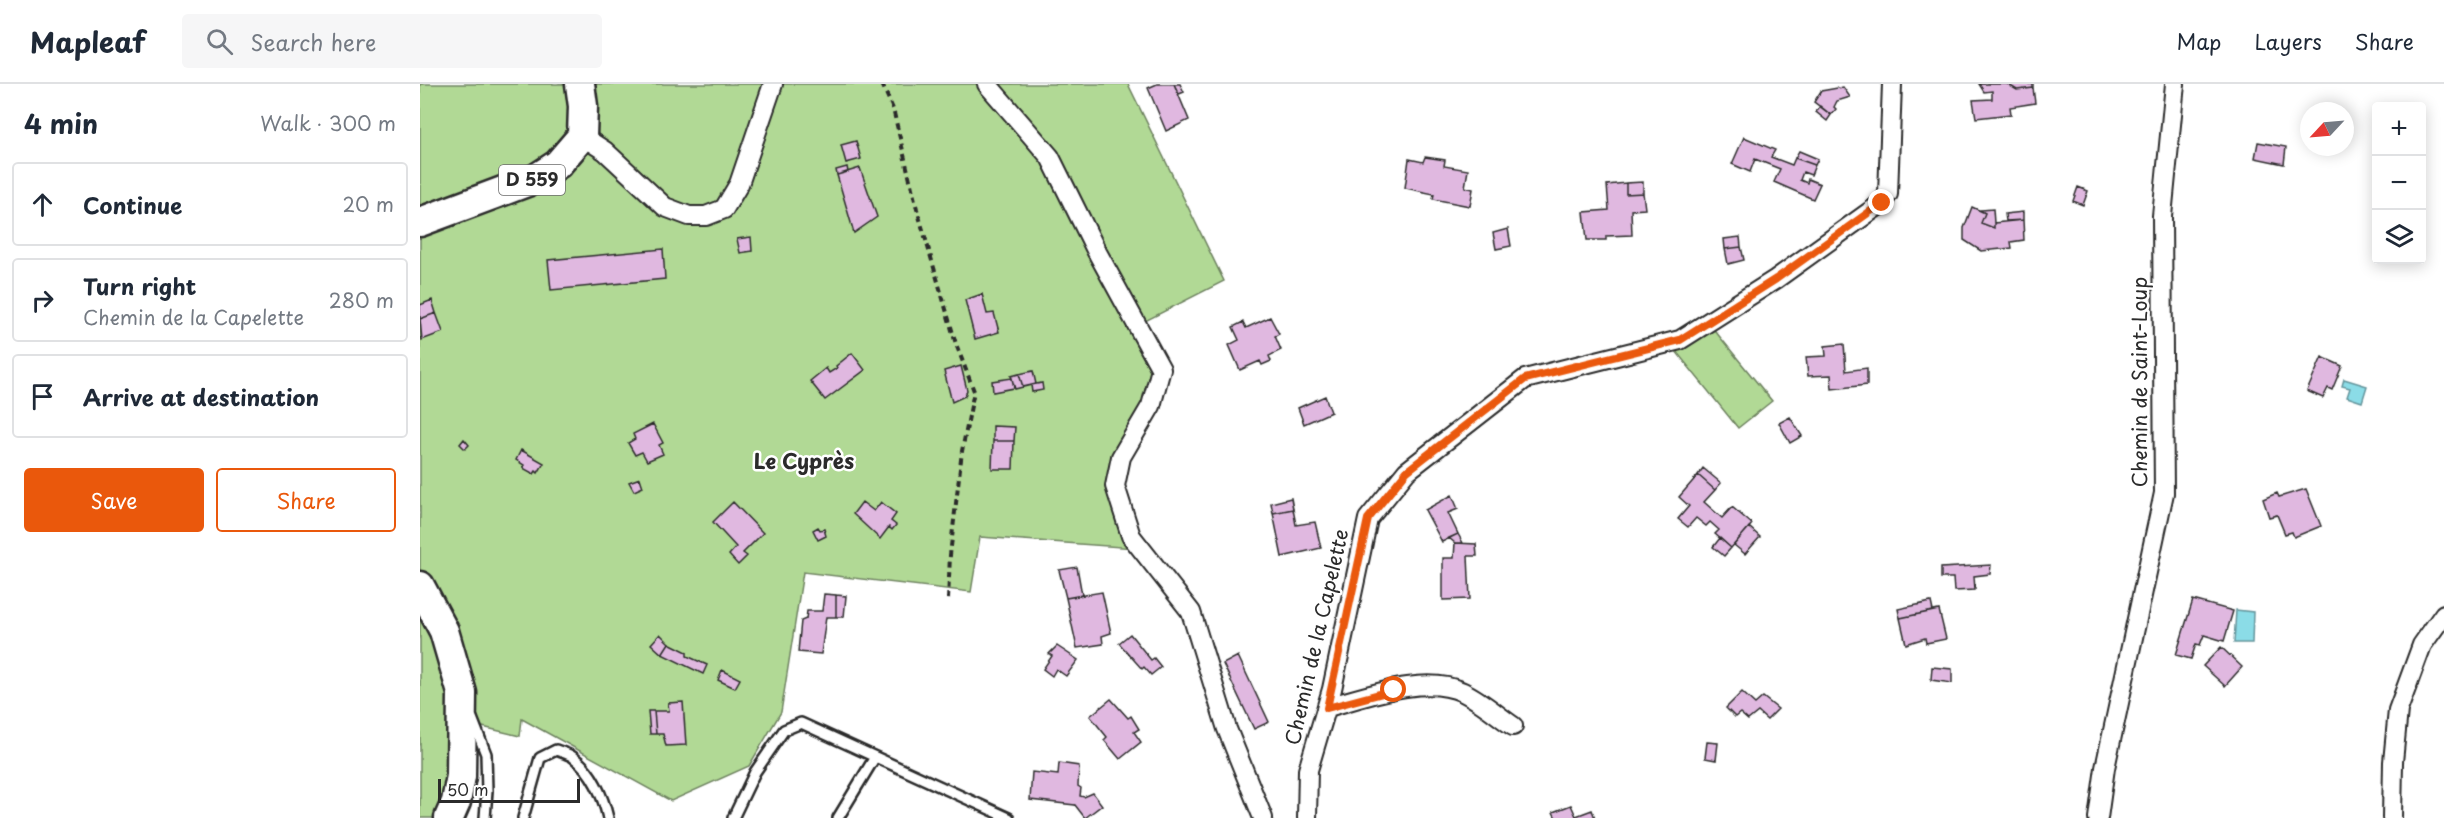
<!DOCTYPE html>
<meta charset="utf-8">
<style>
:root{--surface:#fff;--page:#f6f6f7;--text:#1f2937;--muted:#747a83;--line:#e0e1e3;--accent:#ea580c}
body{margin:0;font-family:"Playpen Sans",sans-serif;background:var(--page);color:var(--text)}
.controls{position:absolute;right:18px;top:18px;display:grid;overflow:hidden;border-radius:6px;box-shadow:0 3px 15px #0003}
.controls button{width:54px;height:54px;display:grid;place-items:center;padding:0;border:0;border-bottom:2px solid var(--line);background:var(--surface);color:var(--text);font:30px sans-serif}
.compass{position:absolute;left:1880px;top:18px;width:54px;height:54px;border-radius:50%;background:var(--surface);box-shadow:0 3px 15px #0003;rotate:244deg}
.scale{position:absolute;left:18px;bottom:15px;width:142px;box-sizing:border-box;padding-left:6px;border:3px solid #2b2b2b;border-top:0;font-size:16px;line-height:21px;white-space:nowrap;color:#2b2b2b;-webkit-text-stroke:4px #fff;paint-order:stroke}
.stop{position:absolute;width:18px;height:18px;margin:-14px;border:4px solid #ea580c;border-radius:50%;background:#fff}
.stop.end{background:#ea580c;border-color:#fff;box-shadow:0 2px 6px #0008}
.list{margin:0;padding:0;list-style:none}
h2{display:flex;justify-content:space-between;align-items:center;height:78px;margin:0;padding:0 24px;font-size:26px}
h2 small{font-size:20px;font-weight:400;color:var(--muted)}
.list li{display:grid;grid-template-columns:39px 1fr auto;gap:18px;align-items:center;box-sizing:border-box;height:84px;margin:0 12px 12px;padding:0 12px;border:2px solid var(--line);border-radius:6px}
.list b{display:block;font-size:22px;white-space:nowrap}
.list p{margin:0;font-size:20px;white-space:nowrap;color:var(--muted)}
.list em{font-size:20px;font-style:normal;color:var(--muted)}
.actions{display:flex;gap:12px;padding:18px 24px}
.actions a{flex:1;padding:14px 0;border:2px solid var(--accent);border-radius:6px;text-align:center;font-size:21px;color:var(--accent)}
.actions .main{background:var(--accent);color:#fff}
.icon{flex:none;width:33px;height:33px;fill:none;stroke:currentColor;stroke-width:2;stroke-linecap:round;stroke-linejoin:round}
.map{position:relative;flex:none;width:2024px;height:734px;overflow:hidden}
header{display:flex;align-items:center;gap:36px;box-sizing:border-box;height:84px;padding:0 30px;background:var(--surface);border-bottom:2px solid var(--line)}
header strong{font-size:28px}
nav{display:flex;gap:33px;margin-inline-start:auto;font-size:21px}
.search{width:420px;height:54px;background:var(--page);display:flex;align-items:center;gap:15px;box-sizing:border-box;padding:0 21px;border-radius:6px;color:var(--muted);font-size:22px}
main{display:flex}
aside{flex:1;background:var(--surface)}
.map>svg:first-child{display:block}
</style>
<header>
<strong>Mapleaf</strong>
<div class="search"><svg class="icon" aria-label="search" viewBox="0 0 24 24"><circle cx="10" cy="10" r="6"/><path d="M15 15l6 6"/></svg>Search here</div>
<nav><a>Map</a><a>Layers</a><a>Share</a></nav>
</header>
<main>
<aside>
<h2>4 min<small>Walk · 300 m</small></h2>
<ul class="list">
<li><svg class="icon" aria-label="ahead" viewBox="0 0 24 24"><path d="M12 20V5M6 11l6-6 6 6"/></svg><div><b>Continue</b></div><em>20 m</em></li>
<li><svg class="icon" aria-label="right" viewBox="0 0 24 24"><path d="M7 20v-9h11M14 6l5 5-5 5"/></svg><div><b>Turn right</b><p>Chemin de la Capelette</p></div><em>280 m</em></li>
<li><svg class="icon" aria-label="arrive" viewBox="0 0 24 24"><path d="M6 21V4h12l-3 4 3 4H6"/></svg><div><b>Arrive at destination</b></div></li>
</ul>
<div class="actions"><a class="main">Save</a><a>Share</a></div>
</aside>
<div class="map">
<svg width="2024" height="734" viewBox="0 0 2024 734">
<rect width="100%" height="100%" fill="#fff"/>
<filter id="ink" filterUnits="userSpaceOnUse"><feTurbulence type="fractalNoise" baseFrequency=".0167" numOctaves="2"/><feDisplacementMap in="SourceGraphic" scale="12" xChannelSelector="R" yChannelSelector="G"/><feConvolveMatrix kernelMatrix="1 2 1 2 8 2 1 2 1" color-interpolation-filters="sRGB"/></filter>
<g filter="url(#ink)">
<path fill="#b1d995" stroke="#6e8260" stroke-width="1.5" d="M0,0H708L804,197L719,240L742,307L697,390L715,464L560,453L551,508L383,488L361,628L329,682L251,717L102,635L100,652L54,641L39,734H0Z
M1291,242L1352,317L1318,344L1255,266Z"/>
<path fill="#8bdce7" stroke="#65959c" stroke-width="1.5" d="M1924,295L1947,302L1942,318L1927,313L1930,304L1922,302Z
M1816,526L1833,528L1832,559H1814Z"/>
<path fill="#e0b8e0" stroke="#2b2b2b" stroke-width="1.5" d="M737,0H754L769,36L746,47L728,4Z
M754,0H760L764,8L759,10Z
M1559,0H1587L1597,6L1613,4L1615,19L1590,23L1591,30L1556,34L1553,16L1572,15V7L1564,8Z
M1587,0H1613V4L1597,6Z
M1423,3L1430,13L1417,17L1414,23L1416,25L1411,31L1394,18L1401,7Z
M1400,22L1411,31L1407,37L1396,28Z
M1324,53L1355,66L1351,73L1372,81L1375,74L1395,81L1391,91L1383,88L1380,96L1387,99L1388,95L1400,100L1393,115L1354,98L1360,85L1335,75L1330,88L1312,80Z
M436,57L441,75L426,79L421,61Z
M1838,58L1866,63L1864,80L1835,74Z
M1379,67L1398,75L1395,81L1375,74Z
M1005,73L1025,76L1024,82L1048,86L1045,103L1053,105L1050,122L1013,115L1014,110L985,104L989,75L1003,78Z
M427,83L428,88L417,91L416,86Z
M440,84L457,133L434,149L417,91Z
M1223,98V109L1206,110V99Z
M1206,99V110L1223,109L1225,125L1211,126L1212,151L1186,152V156H1167L1164,128L1189,126L1187,101Z
M1658,103L1668,107L1663,121L1653,117Z
M1552,123L1565,129L1561,139L1574,144V139L1603,136L1604,156L1591,158L1592,164L1561,167L1544,156V144Z
M1573,125L1574,139V144L1561,139L1565,129L1560,126Z
M1603,128V136L1586,137L1585,130Z
M1088,145L1091,162L1076,165L1073,149Z
M331,153L332,167L320,169L317,155Z
M1320,153L1321,163L1305,165L1304,155Z
M1321,163L1324,176L1308,180L1305,165Z
M243,165L245,195L131,206L128,176Z
M562,210L567,230L574,229L579,248L555,255L545,216Z
M12,216L16,229L0,235V221Z
M16,229L23,248L2,256L0,235Z
M850,233L859,250L855,252L861,266L849,272L851,277L842,281L840,277L820,286L809,261L819,256L813,243L823,238L826,244Z
M1424,260L1426,287L1447,284V301L1412,305L1411,291L1388,292L1386,273L1406,272L1405,262Z
M432,269L445,286L405,316L390,297L406,284L409,289L417,284L416,282Z
M1902,273L1922,282L1912,306L1908,304L1903,314L1887,307Z
M541,282L547,306L545,312L532,318L524,287Z
M613,287L616,300L603,303L599,290Z
M599,290L603,303L595,305L591,292Z
M592,294L594,304L573,308L572,297Z
M622,299L623,306L612,308L611,301Z
M905,312L911,328L884,340L878,324Z
M1370,333L1382,352L1370,359L1359,339Z
M233,340L243,359L239,361L243,370L227,377L222,368L215,371L208,359L215,355L213,350Z
M573,342L595,343L594,357H573Z
M44,355L49,361L45,365L40,360Z
M573,357H594L593,385H572Z
M101,366L124,379L118,389L116,387L114,390L103,384L104,381L96,376Z
M1283,384L1301,399L1295,406L1278,391Z
M1278,391L1295,406L1284,418L1302,434L1312,423L1332,440L1311,464L1295,450L1299,446L1290,438L1286,442L1276,434L1268,443L1258,435L1269,422L1259,413Z
M220,394L223,403L214,407L209,398Z
M1886,405L1901,442L1874,453L1872,448L1865,450L1857,431L1849,433L1843,415L1857,409L1859,413Z
M1032,411L1038,425L1028,429L1038,450L1022,458L1005,426Z
M871,414L873,425L853,429L851,419Z
M313,418L343,449L323,469L327,472L318,481L309,471L316,463L293,438Z
M442,418L454,427L461,418L476,430L471,437L476,441L472,446L469,443L460,455L433,430Z
M873,425L876,441L895,438L901,464L862,473L853,429Z
M398,443L400,446L404,445L406,452L398,456L393,446Z
M1329,443L1340,453L1325,470L1314,461Z
M1038,450L1043,459H1035L1029,454Z
M1300,454L1311,464L1304,472L1293,463Z
M1035,459L1056,460L1057,472H1048L1050,515L1023,516V474H1034Z
M1571,481L1570,490L1554,492L1555,506L1534,507L1533,494H1521V484Z
M657,483L662,511L646,514L639,486Z
M682,508L691,549L682,552L683,560L657,564L646,514Z
M404,510L416,511V533H406L401,570L378,568L381,537L386,535L387,527H402Z
M416,511L426,512L424,533H416Z
M1773,516L1813,527L1804,557L1784,551L1780,561L1776,560L1771,575L1756,571Z
M1511,518L1513,527L1480,534L1478,525Z
M1519,526L1526,555L1506,559L1505,554L1486,560L1480,534Z
M240,550L249,559L242,570L231,560Z
M710,550L731,576L734,574L741,583L731,591L724,583L722,585L699,559Z
M249,559L267,568V572L287,581L283,590L242,570Z
M637,562L658,576L646,592L636,585L632,592L623,585L632,572L629,570Z
M1801,563L1822,583L1805,602L1783,582Z
M818,572L849,638L834,645L803,580Z
M1512,583L1532,585V599L1511,596Z
M302,586L320,595L315,604L298,596Z
M1322,608L1335,620L1343,613L1358,625L1347,636L1338,628L1328,636L1320,629L1315,633L1306,624Z
M691,615L708,634L711,632L719,645L714,648L721,658L700,675L684,656L687,653L670,632Z
M263,618L266,661L246,662L243,650H236L234,627H249L248,619Z
M228,627H234L236,650H230Z
M1287,658L1298,659L1296,676L1285,674Z
M639,679L659,682L658,702L661,704L660,712L664,713L673,709L682,721L665,734L655,721L610,716L612,688L638,691Z
M1151,721L1156,732L1172,726L1175,734H1136L1133,728Z"/>
<g fill="none" stroke-linecap="round" stroke-linejoin="round">
<g stroke="#2b2b2b" stroke-width="14">
<path id="lane" d="M52,634L66,670L67,707L65,734
M103,734L120,674L136,666C141,668 149,670 153,673C172,687 183,712 188,734
M313,734L335,688L364,646L381,639L589,734
M418,734L455,673"/>
</g>
<g stroke="#2b2b2b" stroke-width="22">
<path id="street" d="M567,0L630,73L677,168L741,285L731,322L701,373L695,402L711,452L771,528L807,645L843,734
M162,52L185,67L245,123L269,132H286L304,125L319,100L353,0
M907,623C946,613 1004,590 1043,608C1060,616 1077,631 1093,642
M887,734L888,686L912,605L948,435L987,387L1105,295L1260,256L1356,195L1462,119L1468,110L1472,0
M1678,734L1685,684L1744,409L1742,132L1755,0
M1972,734L1973,678L1978,626L2002,561L2024,530"/>
</g>
<g stroke="#2b2b2b" stroke-width="33">
<path id="primary" d="M0,138L115,95L138,80L162,52L163,22L160,0
M0,502L24,547L42,609L41,692L36,718L29,734"/>
</g>
<path stroke="#2b2b2b" stroke-width="4" stroke-dasharray="6 4.5" stroke-linecap="butt" d="M462,0L473,25L497,125L536,260L554,307L542,367L530,471L528,516"/>
<use href="#lane" stroke="#fff" stroke-width="9"/>
<use href="#street" stroke="#fff" stroke-width="18"/>
<use href="#primary" stroke="#fff" stroke-width="28"/>
</g>
</g>
<g fill="none" stroke-linecap="round" stroke-linejoin="round" filter="url(#ink)">
<path stroke="#ea580c" stroke-width="8" d="M974,606L907,624L948,435L987,387L1105,295L1260,256L1356,195L1462,119"/>
</g>
<g text-anchor="middle" stroke-width="5" stroke-linejoin="round" paint-order="stroke">
<rect fill="#fff" stroke="#6b6b6b" stroke-width="1.5" x="79" y="81" width="66" height="30" rx="4.5"/>
<g font-size="18" font-weight="bold" fill="#2b2b2b">
<text x="112" y="102">D 559</text>
</g>
<g font-size="20" fill="#2b2b2b" stroke="#fff">
<text transform="translate(1720 298) rotate(-90)" y="7">Chemin de Saint-Loup</text>
<text transform="translate(897 553) rotate(-77)" y="7">Chemin de la Capelette</text>
</g>
<g font-size="21" font-weight="bold" fill="#2b2b2b" stroke="#fff">
<text x="384" y="385">Le Cyprès</text>
</g>
</g>
</svg>
<div class="controls">
<button>+</button>
<button>−</button>
<button><svg class="icon" aria-label="layers" viewBox="0 0 24 24"><path d="M12 4l9 5-9 5-9-5zM3 14l9 5 9-5"/></svg></button>
</div>
<svg class="compass" viewBox="-18 -18 36 36"><path d="M0-13l5 13h-10z" fill="#e53935"/><path d="M0 13l5-13h-10z" fill="#747a83"/></svg>
<div class="scale">50 m</div>
<div class="stop" style="left:974px;top:606px"></div>
<div class="stop end" style="left:1462px;top:119px"></div>
</div>
</main>
